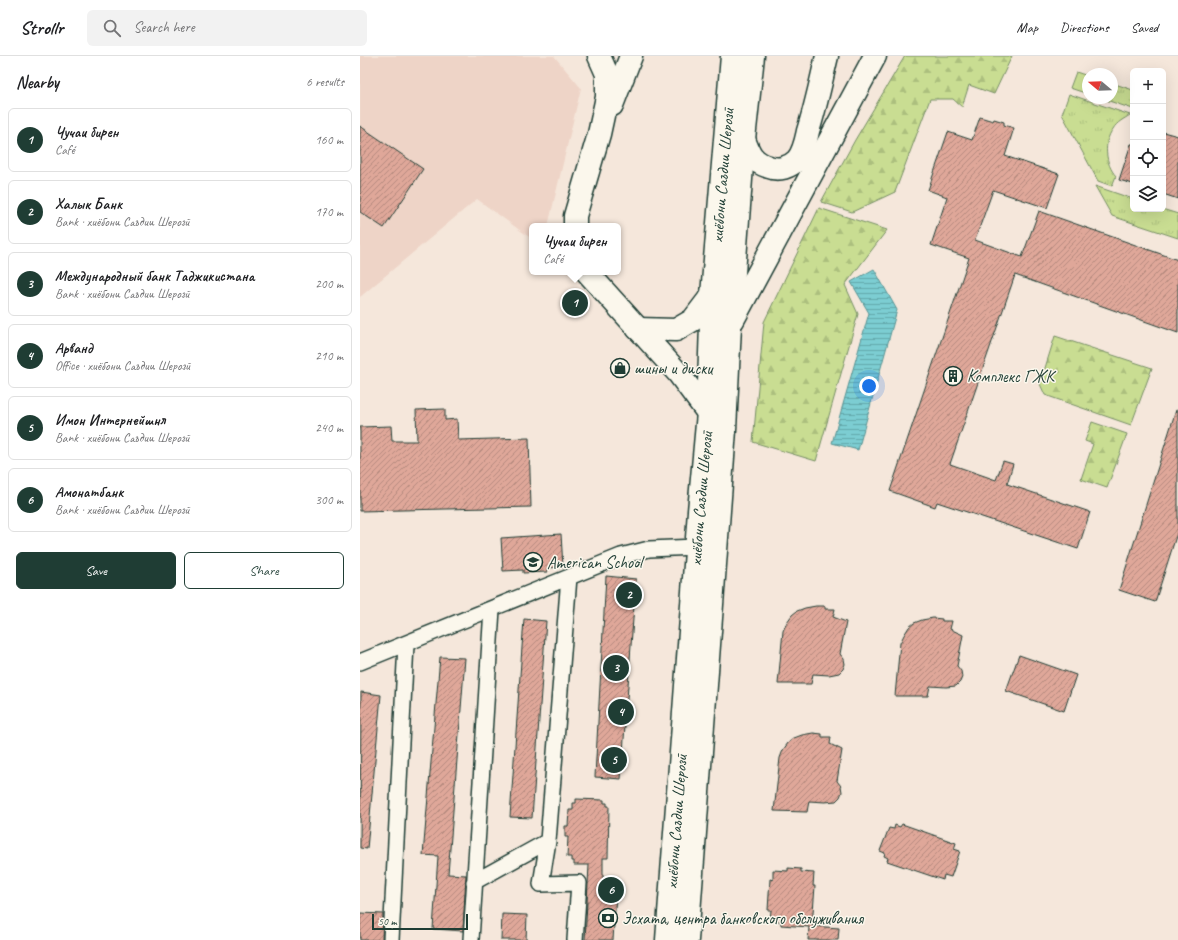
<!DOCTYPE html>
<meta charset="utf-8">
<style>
:root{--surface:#fff;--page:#f2f2f2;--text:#202124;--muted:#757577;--line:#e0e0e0;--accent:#1f3d34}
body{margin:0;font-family:Caveat,sans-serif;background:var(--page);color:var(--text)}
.controls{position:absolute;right:12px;top:12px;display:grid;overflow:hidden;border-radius:6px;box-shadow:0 4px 16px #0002}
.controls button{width:36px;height:36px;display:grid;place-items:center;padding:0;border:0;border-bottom:1px solid var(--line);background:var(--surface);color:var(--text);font:20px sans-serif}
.compass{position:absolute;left:722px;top:12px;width:36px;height:36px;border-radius:50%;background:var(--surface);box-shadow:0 4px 16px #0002;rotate:289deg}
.scale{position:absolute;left:12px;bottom:10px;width:96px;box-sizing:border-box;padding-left:4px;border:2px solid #1f3d34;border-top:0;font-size:11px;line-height:14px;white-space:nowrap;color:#1f3d34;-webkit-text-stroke:3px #fbf7ec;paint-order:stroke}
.you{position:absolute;left:509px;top:330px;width:14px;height:14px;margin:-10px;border:3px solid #fff;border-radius:50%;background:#1a73e8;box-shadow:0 0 0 6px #1a73e833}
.badge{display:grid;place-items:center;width:26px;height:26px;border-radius:50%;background:var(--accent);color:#fff;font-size:13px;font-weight:700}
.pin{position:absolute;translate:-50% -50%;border:2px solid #fff;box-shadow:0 1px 4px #0006}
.popup{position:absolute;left:169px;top:167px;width:92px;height:52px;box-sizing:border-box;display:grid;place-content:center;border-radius:6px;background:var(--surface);filter:drop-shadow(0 1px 3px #0005);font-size:13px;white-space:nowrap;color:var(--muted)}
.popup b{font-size:15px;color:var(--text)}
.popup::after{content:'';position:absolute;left:50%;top:100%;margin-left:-8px;border:8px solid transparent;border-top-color:var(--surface)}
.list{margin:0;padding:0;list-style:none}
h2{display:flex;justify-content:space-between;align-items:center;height:52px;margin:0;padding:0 16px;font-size:17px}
h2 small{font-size:13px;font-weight:400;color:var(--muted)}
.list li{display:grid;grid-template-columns:26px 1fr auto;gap:12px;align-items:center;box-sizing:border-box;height:64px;margin:0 8px 8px;padding:0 8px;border:1px solid var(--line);border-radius:6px}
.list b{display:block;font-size:15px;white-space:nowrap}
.list p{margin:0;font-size:13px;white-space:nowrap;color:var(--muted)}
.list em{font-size:13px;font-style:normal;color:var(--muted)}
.actions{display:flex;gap:8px;padding:12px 16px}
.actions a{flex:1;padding:9px 0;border:1px solid var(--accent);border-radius:6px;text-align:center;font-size:14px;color:var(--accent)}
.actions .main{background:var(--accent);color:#fff}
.icon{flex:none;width:22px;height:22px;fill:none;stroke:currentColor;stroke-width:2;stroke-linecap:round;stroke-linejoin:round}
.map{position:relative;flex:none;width:818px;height:884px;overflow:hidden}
header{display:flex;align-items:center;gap:24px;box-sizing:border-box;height:56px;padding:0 20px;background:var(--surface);border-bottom:1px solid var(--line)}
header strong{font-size:19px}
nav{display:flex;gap:22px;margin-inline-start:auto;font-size:14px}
.search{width:280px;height:36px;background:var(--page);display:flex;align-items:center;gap:10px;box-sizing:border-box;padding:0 14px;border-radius:6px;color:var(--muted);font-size:15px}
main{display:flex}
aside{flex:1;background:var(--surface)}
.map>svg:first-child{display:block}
</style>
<header>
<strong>Strollr</strong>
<div class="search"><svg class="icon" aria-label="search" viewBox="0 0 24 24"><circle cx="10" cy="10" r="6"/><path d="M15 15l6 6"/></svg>Search here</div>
<nav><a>Map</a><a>Directions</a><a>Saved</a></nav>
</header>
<main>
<aside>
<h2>Nearby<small>6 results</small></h2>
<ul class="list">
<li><span class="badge">1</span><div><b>Чучаи бирен</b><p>Café</p></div><em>160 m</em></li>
<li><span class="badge">2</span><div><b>Халык Банк</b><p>Bank · хиёбони Саъдии Шерозӣ</p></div><em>170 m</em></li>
<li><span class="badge">3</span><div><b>Международный банк Таджикистана</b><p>Bank · хиёбони Саъдии Шерозӣ</p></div><em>200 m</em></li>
<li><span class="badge">4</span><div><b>Арванд</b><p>Office · хиёбони Саъдии Шерозӣ</p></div><em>210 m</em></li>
<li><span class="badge">5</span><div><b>Имон Интернейшнл</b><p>Bank · хиёбони Саъдии Шерозӣ</p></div><em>240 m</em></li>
<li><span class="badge">6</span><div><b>Амонатбанк</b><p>Bank · хиёбони Саъдии Шерозӣ</p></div><em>300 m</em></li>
</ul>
<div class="actions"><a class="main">Save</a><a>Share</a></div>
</aside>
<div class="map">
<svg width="818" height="884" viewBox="0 0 818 884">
<defs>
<pattern id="grass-tufts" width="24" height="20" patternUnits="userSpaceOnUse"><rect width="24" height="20" fill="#c9dd92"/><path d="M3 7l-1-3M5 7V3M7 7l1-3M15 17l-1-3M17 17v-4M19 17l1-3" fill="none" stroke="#acbf7e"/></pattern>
<pattern id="forest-firs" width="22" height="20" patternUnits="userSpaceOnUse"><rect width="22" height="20" fill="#c9dd92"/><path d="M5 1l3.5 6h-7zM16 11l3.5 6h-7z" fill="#acbf7e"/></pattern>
<pattern id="water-rules" width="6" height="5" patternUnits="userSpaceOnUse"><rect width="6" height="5" fill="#7bcdd2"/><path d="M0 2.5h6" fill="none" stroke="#64a8ab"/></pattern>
<pattern id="building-hatch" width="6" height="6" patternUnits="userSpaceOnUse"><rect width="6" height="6" fill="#dfa799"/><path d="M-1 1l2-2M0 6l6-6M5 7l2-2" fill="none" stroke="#b4897e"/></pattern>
</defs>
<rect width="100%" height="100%" fill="#f5e7db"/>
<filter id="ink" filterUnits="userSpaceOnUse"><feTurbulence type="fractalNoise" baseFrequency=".025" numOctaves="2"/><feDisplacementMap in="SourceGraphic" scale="8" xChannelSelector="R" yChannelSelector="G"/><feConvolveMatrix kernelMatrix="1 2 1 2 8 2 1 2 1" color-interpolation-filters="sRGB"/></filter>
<g filter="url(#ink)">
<path fill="#eed4c7" d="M0,0H194L221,32L188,170H172V183L117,143L0,241Z"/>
<path fill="url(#grass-tufts)" stroke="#748d63" d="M716,16L728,20V38L710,32Z
M752,27L773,34V53L740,42H752Z
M709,38L770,59C764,63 757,66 753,73C743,86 745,108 756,120L752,130L738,125L702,58Z
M735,130L773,143V153H802L818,158V182L752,160Z"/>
<path fill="url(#forest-firs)" stroke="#748d63" d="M545,0H652L634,38L609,29L602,51L593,43H570L535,136L492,156L461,146L495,84Z
M459,152L527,174L485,229L498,258L456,405L393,386L404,266Z
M695,280L792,312L771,369L685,339L680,328Z
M732,366L767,378L747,432L721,423L733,388L725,385Z"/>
<path fill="url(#water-rules)" stroke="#569393" d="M514,213L537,254L498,394L472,387L509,257L491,226Z"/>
<path fill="url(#building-hatch)" stroke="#1f3d34" d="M620,61L633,65L634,63L644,66V69L654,72L645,100L699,118L687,152L633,134L615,184L662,201L679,155L818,204V277L655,219L590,408L636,424L643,405L653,408L647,428L730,456L718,493L577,446L575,451L530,435L609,202L571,189L587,141L568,134L588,76L612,84Z
M0,70L63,113L24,172L0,156Z
M803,76L818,80V143L803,138Z
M771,88H773V128L759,124Z
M85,353V364L97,363L98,384L169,382L171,451L0,455V371L31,370L32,385H57L56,354Z
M816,354L818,355V474L795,546L759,534Z
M201,478L203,511L187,512V516L163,517V514L143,515L141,482Z
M246,520L276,523L261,723L235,721Z
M456,550H465V553H475L473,561L486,566L480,598L484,603L485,608L483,613L479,617L469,619L453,618L451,628H418L423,575L427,566L432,559L437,555L445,552Z
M573,562L582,563V565H592L590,573L603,579L597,610L601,615L602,621L600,626L596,630L586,631L570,630L568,640H535L540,587L544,579L549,571L554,567L562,564Z
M164,563L186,565L172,762L150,761Z
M659,599L716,619L704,655L646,635Z
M80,601L105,602L88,818L106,819L103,875L73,873L78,800L63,799Z
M1,636L21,639L7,793L0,792Z
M453,677L462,678V681H471L470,688L482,694L477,725L481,730L482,736L480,741L476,745L465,746L449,745L447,756L414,755L420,702L423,694L428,687L434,682L442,679Z
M216,743L244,744V747H247V750H249L248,802H243V823H257L253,884H225L229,809H214V805H211V801H207L208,781H205V770H208L209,754H213V747H216Z
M542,768L596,787L594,793L600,795L591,821L584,819L583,824L527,805L528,802L524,800L525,797L520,795L529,772L534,773L535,769L540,771Z
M428,812L441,813V816L454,817L453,830H455L452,870L479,872L478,884H448L449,871L421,869V865H410L411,854H408L410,823L413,824V814L428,815Z
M0,857L23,858L22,884H0Z
M142,858L167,859L166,884H141Z"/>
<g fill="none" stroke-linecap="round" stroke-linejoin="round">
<g stroke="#1f3d34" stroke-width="18">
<path id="minor" d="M209,521L188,785L181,828L219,827L215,884
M0,606L261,500L289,493L336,491
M114,826L188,785
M31,884L46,588
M111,884L132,553"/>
</g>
<g stroke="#1f3d34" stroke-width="25">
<g id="trunk">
<path d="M252,49L271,0"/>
<path d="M384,83C389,98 393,106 409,111C419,115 430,111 437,104C444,96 446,84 448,75C456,50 461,25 467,0"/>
<path d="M215,170V160L239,78L247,41V18L239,0"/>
<path d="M227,216L319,318L348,357"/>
<path d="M373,264L515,0"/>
<path d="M278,273L316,274L333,264L352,239"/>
<path id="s1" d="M307,884L339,455L348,357L352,239L372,0"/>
<path d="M327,884L365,374L370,270L384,83L393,0"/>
</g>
</g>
<use href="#minor" stroke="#fbf7ec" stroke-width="15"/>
<use href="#trunk" stroke="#fbf7ec" stroke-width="22"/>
</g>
</g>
<defs>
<g id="shop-ring" transform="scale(1)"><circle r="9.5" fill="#fbf7ec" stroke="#1f3d34" stroke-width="1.5"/><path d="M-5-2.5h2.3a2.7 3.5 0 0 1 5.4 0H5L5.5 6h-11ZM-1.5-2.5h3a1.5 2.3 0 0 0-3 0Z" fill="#1f3d34"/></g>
<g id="building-ring" transform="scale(1)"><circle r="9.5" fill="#fbf7ec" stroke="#1f3d34" stroke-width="1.5"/><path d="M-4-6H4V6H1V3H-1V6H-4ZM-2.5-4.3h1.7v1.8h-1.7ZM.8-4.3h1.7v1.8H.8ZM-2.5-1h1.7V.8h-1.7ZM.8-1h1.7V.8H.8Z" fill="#1f3d34"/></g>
<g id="school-ring" transform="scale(1)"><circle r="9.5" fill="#fbf7ec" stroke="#1f3d34" stroke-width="1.5"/><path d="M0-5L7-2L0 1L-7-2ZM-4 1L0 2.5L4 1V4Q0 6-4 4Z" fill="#1f3d34"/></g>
<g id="bank-ring" transform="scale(1)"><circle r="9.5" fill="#fbf7ec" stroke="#1f3d34" stroke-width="1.5"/><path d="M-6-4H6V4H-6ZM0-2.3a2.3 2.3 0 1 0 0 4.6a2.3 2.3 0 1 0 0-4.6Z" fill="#1f3d34"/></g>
</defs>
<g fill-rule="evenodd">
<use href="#shop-ring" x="260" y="312"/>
<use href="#building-ring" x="593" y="320"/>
<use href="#school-ring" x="173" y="506"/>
<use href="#bank-ring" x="248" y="862"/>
</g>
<g text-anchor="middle" stroke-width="3" stroke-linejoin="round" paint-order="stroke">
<g font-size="17" fill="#1f3d34" stroke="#fbf7ec">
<text dy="6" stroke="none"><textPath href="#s1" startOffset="767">хиёбони Саъдии Шерозӣ</textPath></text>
<text dy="6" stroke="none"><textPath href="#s1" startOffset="443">хиёбони Саъдии Шерозӣ</textPath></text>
<text dy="6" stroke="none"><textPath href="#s1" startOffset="119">хиёбони Саъдии Шерозӣ</textPath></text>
</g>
<g font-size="17" fill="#1f3d34" stroke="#fbf7ec" text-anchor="start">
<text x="274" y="318">шины и диски</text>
<text x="607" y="326">Комплекс ГЖК</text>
<text x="187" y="512">American School</text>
<text x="262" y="868">Эсхата, центра банковского обслуживания</text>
</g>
</g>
</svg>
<div class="controls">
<button>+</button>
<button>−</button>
<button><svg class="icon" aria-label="locate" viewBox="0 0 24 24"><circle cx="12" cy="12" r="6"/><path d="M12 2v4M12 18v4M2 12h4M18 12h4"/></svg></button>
<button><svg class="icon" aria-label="layers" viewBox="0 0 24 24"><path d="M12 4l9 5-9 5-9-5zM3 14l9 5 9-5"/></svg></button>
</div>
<svg class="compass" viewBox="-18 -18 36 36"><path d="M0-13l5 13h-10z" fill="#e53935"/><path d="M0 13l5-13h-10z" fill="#757577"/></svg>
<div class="scale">50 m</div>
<div class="you"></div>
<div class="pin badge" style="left:215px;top:247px">1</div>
<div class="popup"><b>Чучаи бирен</b>Café</div>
<div class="pin badge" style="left:269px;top:539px">2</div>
<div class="pin badge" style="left:256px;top:612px">3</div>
<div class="pin badge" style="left:261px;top:656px">4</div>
<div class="pin badge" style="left:254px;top:704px">5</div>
<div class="pin badge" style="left:251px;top:834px">6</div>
</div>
</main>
